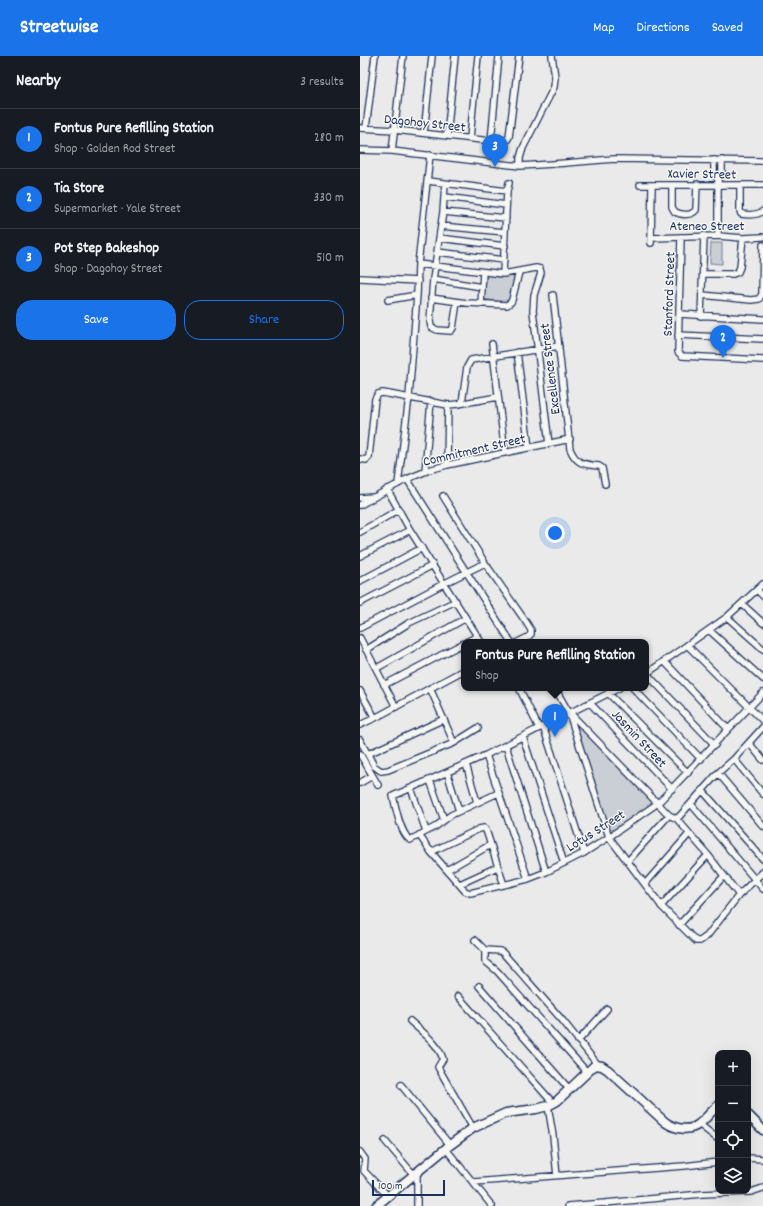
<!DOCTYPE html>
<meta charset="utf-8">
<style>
:root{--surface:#171b24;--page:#242831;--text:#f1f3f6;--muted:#9ea1a6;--line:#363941;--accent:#1a73e8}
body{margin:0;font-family:Dekko,sans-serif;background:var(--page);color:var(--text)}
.controls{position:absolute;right:12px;bottom:12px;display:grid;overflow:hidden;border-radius:8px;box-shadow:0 4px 16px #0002}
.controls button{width:36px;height:36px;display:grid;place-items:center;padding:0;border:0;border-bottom:1px solid var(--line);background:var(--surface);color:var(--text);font:20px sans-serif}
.scale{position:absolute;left:12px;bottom:10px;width:73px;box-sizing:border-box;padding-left:4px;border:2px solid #1b2f5e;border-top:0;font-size:11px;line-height:14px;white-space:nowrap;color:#1b2f5e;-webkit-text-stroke:3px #f6f6f2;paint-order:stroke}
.you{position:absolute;left:195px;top:477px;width:14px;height:14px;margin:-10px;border:3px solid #fff;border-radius:50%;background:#1a73e8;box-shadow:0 0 0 6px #1a73e833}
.badge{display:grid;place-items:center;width:26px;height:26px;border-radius:50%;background:var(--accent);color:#fff;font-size:13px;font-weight:700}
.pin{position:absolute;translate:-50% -33px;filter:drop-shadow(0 1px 2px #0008)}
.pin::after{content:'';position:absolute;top:21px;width:14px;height:12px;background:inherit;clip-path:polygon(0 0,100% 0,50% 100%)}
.popup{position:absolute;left:101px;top:583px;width:188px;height:52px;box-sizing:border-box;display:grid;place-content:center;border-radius:8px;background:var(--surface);filter:drop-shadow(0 1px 3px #0005);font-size:13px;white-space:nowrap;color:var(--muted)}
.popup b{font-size:15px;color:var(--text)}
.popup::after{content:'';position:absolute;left:50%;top:100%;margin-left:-8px;border:8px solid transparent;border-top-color:var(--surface)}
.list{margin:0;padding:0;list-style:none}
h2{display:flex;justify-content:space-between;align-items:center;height:52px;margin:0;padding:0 16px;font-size:17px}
h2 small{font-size:13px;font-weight:400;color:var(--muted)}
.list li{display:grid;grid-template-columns:26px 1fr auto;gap:12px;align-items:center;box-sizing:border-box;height:60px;padding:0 16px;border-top:1px solid var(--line)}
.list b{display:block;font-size:15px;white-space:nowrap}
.list p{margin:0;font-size:13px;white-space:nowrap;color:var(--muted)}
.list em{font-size:13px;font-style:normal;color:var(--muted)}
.actions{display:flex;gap:8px;padding:12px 16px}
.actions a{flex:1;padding:9px 0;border:1px solid var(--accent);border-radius:16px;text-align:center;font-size:14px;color:var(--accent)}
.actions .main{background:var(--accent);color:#fff}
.icon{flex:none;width:22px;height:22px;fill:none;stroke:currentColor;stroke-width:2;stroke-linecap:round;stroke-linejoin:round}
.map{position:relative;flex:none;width:403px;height:1150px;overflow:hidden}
header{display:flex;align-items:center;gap:24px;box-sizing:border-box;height:56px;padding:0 20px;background:var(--accent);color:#fff}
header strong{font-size:19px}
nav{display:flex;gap:22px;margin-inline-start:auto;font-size:14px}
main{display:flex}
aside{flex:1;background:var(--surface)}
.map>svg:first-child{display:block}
</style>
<header>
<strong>Streetwise</strong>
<nav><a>Map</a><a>Directions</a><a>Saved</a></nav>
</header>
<main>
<aside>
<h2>Nearby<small>3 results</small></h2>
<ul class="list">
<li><span class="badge">1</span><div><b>Fontus Pure Refilling Station</b><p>Shop · Golden Rod Street</p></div><em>280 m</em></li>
<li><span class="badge">2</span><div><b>Tia Store</b><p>Supermarket · Yale Street</p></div><em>330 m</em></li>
<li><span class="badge">3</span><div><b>Pot Step Bakeshop</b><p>Shop · Dagohoy Street</p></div><em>510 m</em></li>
</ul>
<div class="actions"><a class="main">Save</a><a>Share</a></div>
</aside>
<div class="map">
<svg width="403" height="1150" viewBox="0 0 403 1150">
<rect width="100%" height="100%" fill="#e9eae9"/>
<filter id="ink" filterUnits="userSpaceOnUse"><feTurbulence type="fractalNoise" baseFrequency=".025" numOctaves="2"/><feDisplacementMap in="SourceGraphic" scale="8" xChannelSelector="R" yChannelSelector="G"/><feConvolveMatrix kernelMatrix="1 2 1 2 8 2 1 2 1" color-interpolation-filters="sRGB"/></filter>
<g filter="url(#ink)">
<path fill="#caced5" stroke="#727e9a" d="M351,187H362V208L350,207Z
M127,218L156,220L150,247L123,243Z
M214,666L295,747L250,778Z"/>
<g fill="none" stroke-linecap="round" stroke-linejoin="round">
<g stroke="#1b2f5e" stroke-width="8">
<path id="street" d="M0,72L35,74L131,85L147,84L149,81L159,0
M6,72L15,0
M64,77L72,0
M87,80L95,0
M110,82L118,0
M131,85L139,0
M0,94L32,95L160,110L193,108L254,103L403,105
M32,95L43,0
M354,104V118L358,123V180
M160,110V102L163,92L194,31L195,21L192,0
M358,123L362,118V104
M68,125L147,135
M85,128L83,156L73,223L70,265L71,271L77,274L91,275L93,272L97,246
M280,129H403
M312,129V151L315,156C322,159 331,160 336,154L337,128
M380,130V155L381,158C388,159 398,159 403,155
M85,141L146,149
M83,156L146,162
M81,170L145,176
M321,181L318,296L322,300L403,304
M79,182L145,190
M291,182L358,180L383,182L403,181
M291,187L292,129
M77,196L144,204
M58,208L143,218L176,212L180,213L181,217L174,239L173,255L189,388
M143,218L147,135L149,127
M343,218H373L378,216L380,211L383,182
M0,222L58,225
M73,223L122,231
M193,239L210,393C217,409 224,408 239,410L242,412L245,428
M342,239L391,244L399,243L402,238L403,189
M71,242L107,247L147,249L151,246L152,244L159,216
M28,244L57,239
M121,248L123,216
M319,258L403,263
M341,260L344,180
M318,279L403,283
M132,288L145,397
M157,296L169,392
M102,347L107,311L111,304L199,290
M0,403L6,404L9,401L15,343L18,338L23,337L88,349L98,348L138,341
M87,409L88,349
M65,415L71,345
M47,423L151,586
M38,428L49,341L57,239L58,208L70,99
M27,433L50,474L121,586
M83,440L125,507L166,566L171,574V578L168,581L158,586
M0,442L13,441
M0,449L47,423L69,414L87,409L210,383
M0,476L38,454
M0,500L50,474
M0,525L62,492
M397,534L403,540
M0,547L73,509
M382,548L403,567
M367,561L403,593
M0,572L85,527L125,507
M349,574L403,623
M0,582L36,651
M106,586L118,580
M327,589L403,665
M6,594L49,567L96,545
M304,605L368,673
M17,612L106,562
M286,617L355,689
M286,618L367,561L403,528
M24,629L104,587
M70,632L94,687
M159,632L179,672
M195,632L209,657L249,781L303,852L336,885H340L347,880L379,839L403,816
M273,632L341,703
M0,635L15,662
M248,637L328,717
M230,647L312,733
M211,658L309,759L317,763L348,799L379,839
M0,669L15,662L104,614
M183,670L224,797
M163,681L204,807
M0,684L14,710L21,715L28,714L94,687L118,672
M389,687L403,704
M146,690L186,816
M0,698L18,729
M8,698L84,663
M126,699L168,823
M374,703L403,738
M106,708L117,746
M87,716L99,755
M358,717L403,770
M70,724L84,764
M0,727L12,720
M51,732L66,775
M342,734L403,803
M138,737L91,759L75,771L50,784C40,777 36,752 33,740L126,699L259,632
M331,748L403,833
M317,763L358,717L374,703L403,671
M59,779L71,796L105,835L110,837L168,823L186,816L224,797L249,781L298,747L403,637
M71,796L119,773L124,772L126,774L144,829
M268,805L309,759
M87,814L130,789
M100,828L137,811
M285,828L329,778
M301,850L348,799
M319,869L364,820
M115,884L125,894V905L137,915L227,1016
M125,894L140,895L143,897L203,965L238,1009
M119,930L210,1034
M98,940L193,1047
M50,965C62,976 78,987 83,1003L78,1011L79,1013L113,1072
M218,985L247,953
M41,1029L90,1089
M188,1050L193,1080L197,1120
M339,1068L358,1083
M25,1085L54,1119
M86,1093L132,1150
M0,1096L5,1103L4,1115L28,1140
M388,1102L403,1103
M114,1126L324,1110L358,1106
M245,1147L342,1138L391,1136L403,1132
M57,1150V1116
M208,1150L245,1147L247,1148"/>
</g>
<g stroke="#1b2f5e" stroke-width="11">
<path id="secondary" d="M388,1059L403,1074
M16,1150L90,1089L113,1072L146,1057L176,1053L188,1050L197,1045L235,1009L242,1010L248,1014L305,1066C315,1073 329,1076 339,1068C346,1063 351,1055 358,1050"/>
</g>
<use href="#street" stroke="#f6f6f2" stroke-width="5.5"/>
<use href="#secondary" stroke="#f6f6f2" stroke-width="8"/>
</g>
</g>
<g text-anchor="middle" stroke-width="3" stroke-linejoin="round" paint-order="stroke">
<g font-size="14" fill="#1b2f5e" stroke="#f6f6f2">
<text transform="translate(65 66) rotate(6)" y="5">Dagohoy Street</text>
<text transform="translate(342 117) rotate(1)" y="5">Xavier Street</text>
<text x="347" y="174">Ateneo Street</text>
<text transform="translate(308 238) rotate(-88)" y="5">Stanford Street</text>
<text transform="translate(189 313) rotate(-97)" y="5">Excellence Street</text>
<text transform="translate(114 393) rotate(-13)" y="5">Commitment Street</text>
<text transform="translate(280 682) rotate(47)" y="5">Jasmin Street</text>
<text transform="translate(235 774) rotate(-32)" y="5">Lotus Street</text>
</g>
</g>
</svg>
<div class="controls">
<button>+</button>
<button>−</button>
<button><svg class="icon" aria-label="locate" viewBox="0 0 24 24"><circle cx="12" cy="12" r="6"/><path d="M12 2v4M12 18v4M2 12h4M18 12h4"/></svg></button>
<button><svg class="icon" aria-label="layers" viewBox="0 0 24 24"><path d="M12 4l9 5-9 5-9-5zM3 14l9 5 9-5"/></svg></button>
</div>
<div class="scale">100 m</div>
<div class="you"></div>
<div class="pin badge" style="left:195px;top:681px">1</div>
<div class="popup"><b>Fontus Pure Refilling Station</b>Shop</div>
<div class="pin badge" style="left:363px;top:302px">2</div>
<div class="pin badge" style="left:135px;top:111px">3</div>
</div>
</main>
